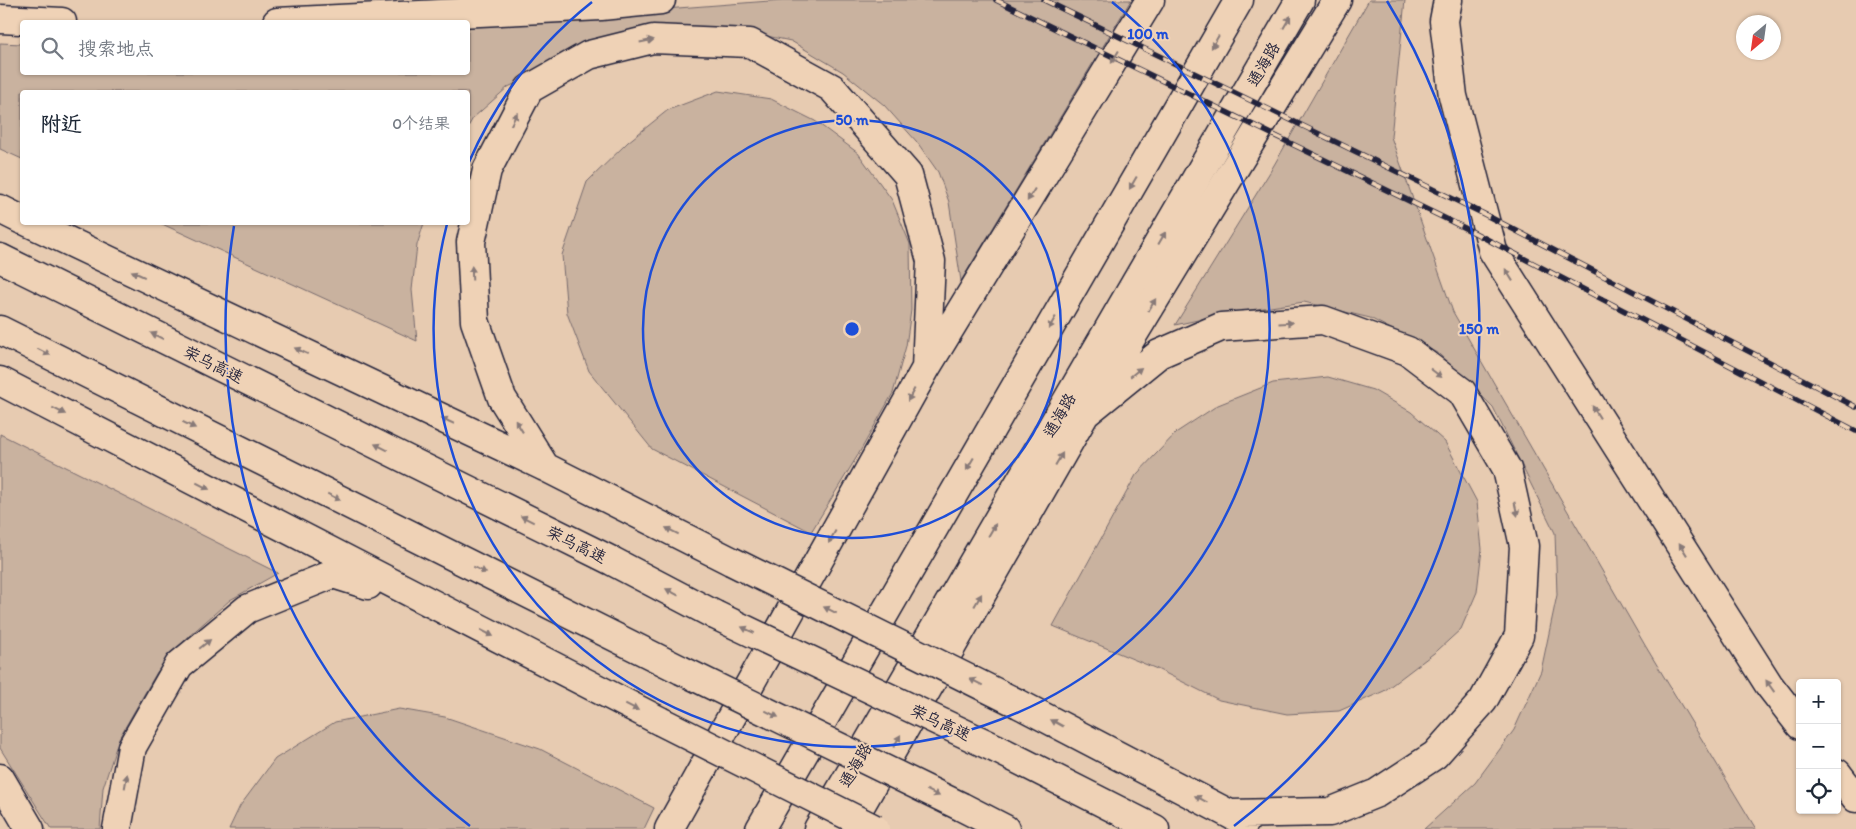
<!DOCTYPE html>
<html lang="zh">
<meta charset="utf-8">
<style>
:root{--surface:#fff;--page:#f2f2f3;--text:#1f2937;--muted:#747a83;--line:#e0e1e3}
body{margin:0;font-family:Itim,"LXGW WenKai TC",sans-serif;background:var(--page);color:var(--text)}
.controls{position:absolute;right:15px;bottom:15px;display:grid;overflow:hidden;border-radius:5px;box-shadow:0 1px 4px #0004}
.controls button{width:45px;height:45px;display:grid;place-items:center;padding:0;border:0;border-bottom:1px solid var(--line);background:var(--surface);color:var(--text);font:25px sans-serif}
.compass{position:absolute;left:1736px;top:15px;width:45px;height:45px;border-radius:50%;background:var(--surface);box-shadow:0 1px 4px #0004;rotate:209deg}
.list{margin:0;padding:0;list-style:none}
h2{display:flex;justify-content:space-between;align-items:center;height:65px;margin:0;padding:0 20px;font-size:21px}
h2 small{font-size:16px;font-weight:400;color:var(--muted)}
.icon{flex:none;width:28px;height:28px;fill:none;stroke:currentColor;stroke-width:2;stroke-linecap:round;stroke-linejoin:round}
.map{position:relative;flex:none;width:1856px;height:829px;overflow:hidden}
.search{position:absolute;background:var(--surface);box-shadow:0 1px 4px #0004;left:20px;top:20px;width:450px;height:55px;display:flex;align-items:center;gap:12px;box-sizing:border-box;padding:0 18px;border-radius:5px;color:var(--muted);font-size:19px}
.panel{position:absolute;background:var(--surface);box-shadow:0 1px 4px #0004;left:20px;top:90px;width:450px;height:135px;border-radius:5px}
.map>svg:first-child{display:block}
</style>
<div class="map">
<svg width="1856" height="829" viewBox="0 0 1856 829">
<rect width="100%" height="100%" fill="#e7cbb1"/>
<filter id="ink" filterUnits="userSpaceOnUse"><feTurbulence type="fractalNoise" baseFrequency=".02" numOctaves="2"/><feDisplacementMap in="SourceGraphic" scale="10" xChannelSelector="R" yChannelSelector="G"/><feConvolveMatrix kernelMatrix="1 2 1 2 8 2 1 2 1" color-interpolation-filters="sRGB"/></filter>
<g filter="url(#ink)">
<path fill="#c9b29f" stroke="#766a6d" d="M783,0H1131L961,281L949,202L938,172L917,142L884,105L843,72L791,41L747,32L605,41L508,87L473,118L468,127V92H22V159L0,149V43L22,44V72H468V24Z
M1369,0H1405L1391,137L1453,312L1646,647L1756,829H1424L1475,783L1514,730L1541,671L1557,595L1555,533L1493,407L1439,354L1370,318L1304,302L1230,313L1175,325L1270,172Z
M718,91L771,99L815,121L858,153L892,200L910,244L911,310L906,346L893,393L858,455L811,532L652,449L589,371L567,313L562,255L587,182L628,142L668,110Z
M160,223H424L417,245L412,290L417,341Z
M1328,377L1373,390L1411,412L1445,442L1477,502L1482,549L1477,592L1461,629L1438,650L1384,691L1339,711L1287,714L1219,700L1157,669L1053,626L1136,475L1177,432L1218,405L1273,383Z
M0,434L278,573L230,600L188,637L157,672L119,738L103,788L100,829H51L0,748Z
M399,709L445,717L540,749L654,808L644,829H229L240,806L275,759L335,722Z"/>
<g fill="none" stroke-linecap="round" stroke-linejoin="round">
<g stroke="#22223b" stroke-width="31">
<path id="major" d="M760,829L1239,0
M818,829L1300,0"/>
</g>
<g stroke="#22223b" stroke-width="31">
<path id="highway" d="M1448,0L1444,21L1453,96L1493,251L1769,685L1800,725
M0,19L62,22
M277,22L601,6L661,0
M0,209L22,220
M28,222L545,467L731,561
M0,258L612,561L715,615
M0,330L681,670
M0,381L660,721
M1085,414L1159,354L1221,327L1323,320L1408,351L1462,392L1507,469L1524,546L1519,636L1483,701L1435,755L1377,793L1330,812L1230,814
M545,467L502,398L475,321L471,242L487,170L529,89L589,55L653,39L750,43L832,88L908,175L931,261L926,368
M1019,704L1245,822
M997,749L1155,829
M1837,773L1856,798
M0,778L30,829
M962,807L1005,829
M117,829L132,747L179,665L247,609L333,574L368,585
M669,829L926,368L1150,0
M847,829L1085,414L1337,0"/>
</g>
<use href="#major" stroke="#efd2b6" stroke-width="28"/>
<use href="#highway" stroke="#efd2b6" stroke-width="28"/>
<g stroke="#22223b" stroke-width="5.5">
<path id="rail" d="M996,0L1473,232L1856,431
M1044,0L1482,213L1856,407"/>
</g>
<use href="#rail" stroke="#efd2b6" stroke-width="4" stroke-dasharray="11" stroke-linecap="butt"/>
<g stroke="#22223b" stroke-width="31" stroke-linecap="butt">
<path id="highway-bridge" d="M731,561L1019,704
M715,615L997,749
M681,670L962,807
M660,721L875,829"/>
</g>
<use href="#highway-bridge" stroke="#efd2b6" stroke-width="28"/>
</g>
<defs><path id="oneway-solid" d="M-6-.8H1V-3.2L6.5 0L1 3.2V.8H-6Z" transform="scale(1.25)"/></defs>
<g fill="#887a78">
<use href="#oneway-solid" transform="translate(1287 22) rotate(-60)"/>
<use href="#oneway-solid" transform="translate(647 41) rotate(-11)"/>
<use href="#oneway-solid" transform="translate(1215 42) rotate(120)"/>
<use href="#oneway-solid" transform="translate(1115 57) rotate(121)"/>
<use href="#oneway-solid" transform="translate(514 119) rotate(-63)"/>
<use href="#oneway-solid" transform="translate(1133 183) rotate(120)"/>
<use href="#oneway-solid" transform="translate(1031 195) rotate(121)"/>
<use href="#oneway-solid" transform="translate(1162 238) rotate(-60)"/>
<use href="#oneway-solid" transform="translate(472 273) rotate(-92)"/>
<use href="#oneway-solid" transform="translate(138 274) rotate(-155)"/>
<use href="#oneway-solid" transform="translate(1509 275) rotate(-122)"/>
<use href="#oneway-solid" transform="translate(1152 305) rotate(-59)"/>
<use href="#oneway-solid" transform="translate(1052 323) rotate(120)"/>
<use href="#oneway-solid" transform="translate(1286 323) rotate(-4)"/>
<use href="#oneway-solid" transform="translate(157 336) rotate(-154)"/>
<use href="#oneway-solid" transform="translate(301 351) rotate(-155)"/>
<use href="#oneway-solid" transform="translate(44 352) rotate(26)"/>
<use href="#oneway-solid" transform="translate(1136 372) rotate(-39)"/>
<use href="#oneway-solid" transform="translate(1436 373) rotate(37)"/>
<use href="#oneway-solid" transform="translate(911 395) rotate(119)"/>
<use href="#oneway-solid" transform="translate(59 411) rotate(27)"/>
<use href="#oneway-solid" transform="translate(1596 412) rotate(-122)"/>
<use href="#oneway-solid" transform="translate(448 421) rotate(-155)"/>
<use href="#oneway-solid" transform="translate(189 425) rotate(26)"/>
<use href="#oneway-solid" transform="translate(519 426) rotate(-122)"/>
<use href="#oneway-solid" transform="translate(381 447) rotate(-154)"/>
<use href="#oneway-solid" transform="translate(1059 459) rotate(-60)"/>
<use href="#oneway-solid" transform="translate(970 464) rotate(120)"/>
<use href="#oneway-solid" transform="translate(203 486) rotate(27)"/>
<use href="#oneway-solid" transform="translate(334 497) rotate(26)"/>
<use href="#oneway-solid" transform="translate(1516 509) rotate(77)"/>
<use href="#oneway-solid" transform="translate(527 519) rotate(-154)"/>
<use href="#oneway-solid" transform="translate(992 530) rotate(-60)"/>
<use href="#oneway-solid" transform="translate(672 531) rotate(-153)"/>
<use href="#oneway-solid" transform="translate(832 537) rotate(119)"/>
<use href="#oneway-solid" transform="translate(1683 549) rotate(-122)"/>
<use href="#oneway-solid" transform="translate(480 570) rotate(26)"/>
<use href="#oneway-solid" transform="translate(672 592) rotate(-152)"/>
<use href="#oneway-solid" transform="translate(978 600) rotate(-60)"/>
<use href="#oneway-solid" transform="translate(830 610) rotate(-154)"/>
<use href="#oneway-solid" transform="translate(748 630) rotate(-155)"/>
<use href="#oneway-solid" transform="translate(487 633) rotate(27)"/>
<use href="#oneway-solid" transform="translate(205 644) rotate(-39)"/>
<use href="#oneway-solid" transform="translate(976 682) rotate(-154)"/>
<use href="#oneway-solid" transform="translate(1770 686) rotate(-125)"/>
<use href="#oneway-solid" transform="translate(632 707) rotate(27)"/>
<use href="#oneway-solid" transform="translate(772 714) rotate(26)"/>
<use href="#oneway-solid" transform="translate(1057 723) rotate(-152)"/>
<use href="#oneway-solid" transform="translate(897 741) rotate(-60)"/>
<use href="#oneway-solid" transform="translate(126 781) rotate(-80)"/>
<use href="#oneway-solid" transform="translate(933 793) rotate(26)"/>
<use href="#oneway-solid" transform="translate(1201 799) rotate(-152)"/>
</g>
</g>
<g fill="none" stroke="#1d4ed8" stroke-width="2.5">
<circle cx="852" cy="329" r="209"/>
<path d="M469 162A418 418 0 0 1 592 2M1112 2A418 418 0 1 1 447 224"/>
<path d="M470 826A627 627 0 0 1 234 226M1387 1A627 627 0 0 1 1234 826"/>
</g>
<g text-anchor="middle" stroke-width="4" stroke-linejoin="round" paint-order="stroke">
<g font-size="16" fill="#22223b" stroke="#efd2b6">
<text transform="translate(1263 64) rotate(-60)" y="6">通海路</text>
<text transform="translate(214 364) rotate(26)" y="6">荣乌高速</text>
<text transform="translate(1059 415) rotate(-60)" y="6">通海路</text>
<text transform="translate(577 544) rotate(26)" y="6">荣乌高速</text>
<text transform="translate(941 722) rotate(25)" y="6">荣乌高速</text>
<text transform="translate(855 765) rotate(-60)" y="6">通海路</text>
</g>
</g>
<circle cx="852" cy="329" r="8" fill="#1d4ed8" stroke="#efd2b6" stroke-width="2.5"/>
<g font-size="15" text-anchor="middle" font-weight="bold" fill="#1d4ed8" stroke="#efd2b6" stroke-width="4" stroke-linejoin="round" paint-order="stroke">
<text x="1148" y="39">100 m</text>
<text x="852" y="125">50 m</text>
<text x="1479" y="334">150 m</text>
</g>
</svg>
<div class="controls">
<button>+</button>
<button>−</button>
<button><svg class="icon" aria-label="locate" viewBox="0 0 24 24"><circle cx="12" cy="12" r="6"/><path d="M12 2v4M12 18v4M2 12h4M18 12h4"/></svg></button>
</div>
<svg class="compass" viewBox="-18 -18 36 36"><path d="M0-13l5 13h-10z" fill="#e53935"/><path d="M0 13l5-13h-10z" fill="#747a83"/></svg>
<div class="search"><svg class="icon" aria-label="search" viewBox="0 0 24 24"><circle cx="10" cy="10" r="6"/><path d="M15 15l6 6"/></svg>搜索地点</div>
<section class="panel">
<h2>附近<small>0个结果</small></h2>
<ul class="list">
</ul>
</section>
</div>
